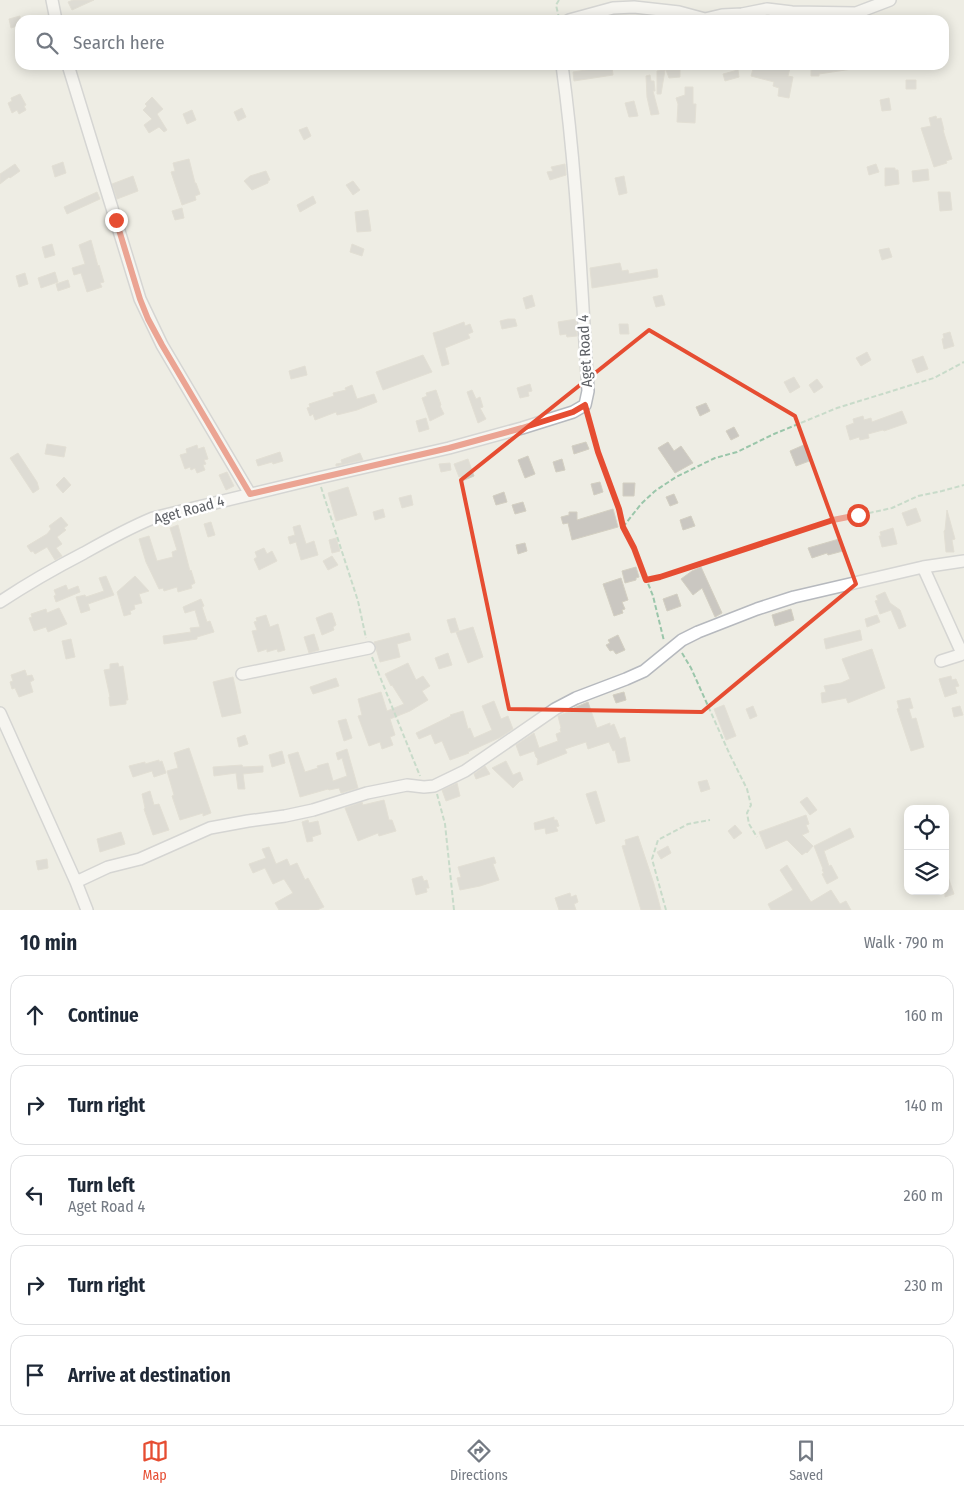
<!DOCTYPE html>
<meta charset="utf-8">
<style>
:root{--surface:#fff;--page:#f6f6f7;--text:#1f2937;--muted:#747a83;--line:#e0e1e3;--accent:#e64d32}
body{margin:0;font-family:"Fira Sans Condensed",sans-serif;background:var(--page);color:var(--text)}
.controls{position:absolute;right:15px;bottom:15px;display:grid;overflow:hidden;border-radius:10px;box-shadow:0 2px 12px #0003}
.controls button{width:45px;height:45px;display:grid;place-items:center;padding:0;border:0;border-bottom:1px solid var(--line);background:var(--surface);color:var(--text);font:25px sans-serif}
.stop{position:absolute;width:15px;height:15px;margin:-11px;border:4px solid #e64d32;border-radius:50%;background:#fff}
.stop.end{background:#e64d32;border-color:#fff;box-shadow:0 1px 5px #0008}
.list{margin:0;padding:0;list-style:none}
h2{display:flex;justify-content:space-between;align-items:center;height:65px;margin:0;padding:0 20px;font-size:21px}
h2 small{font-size:16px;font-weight:400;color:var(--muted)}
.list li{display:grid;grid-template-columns:32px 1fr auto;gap:15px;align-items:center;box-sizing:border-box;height:80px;margin:0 10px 10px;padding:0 10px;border:1px solid var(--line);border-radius:15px}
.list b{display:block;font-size:19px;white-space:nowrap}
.list p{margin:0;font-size:16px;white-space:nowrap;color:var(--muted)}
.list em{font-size:16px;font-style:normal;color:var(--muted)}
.icon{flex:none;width:28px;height:28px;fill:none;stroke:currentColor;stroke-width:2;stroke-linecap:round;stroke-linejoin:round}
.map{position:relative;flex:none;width:964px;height:910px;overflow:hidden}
.search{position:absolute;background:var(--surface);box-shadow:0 2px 12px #0003;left:15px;right:15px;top:15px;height:55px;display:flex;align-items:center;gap:12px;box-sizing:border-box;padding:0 18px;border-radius:15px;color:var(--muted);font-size:19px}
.sheet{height:515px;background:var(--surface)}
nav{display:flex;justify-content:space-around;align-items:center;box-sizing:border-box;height:70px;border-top:1px solid var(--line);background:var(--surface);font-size:14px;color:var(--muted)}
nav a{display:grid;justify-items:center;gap:2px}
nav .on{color:var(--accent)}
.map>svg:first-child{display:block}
</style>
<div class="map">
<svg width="964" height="910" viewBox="0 0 964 910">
<rect width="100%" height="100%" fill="#eeede4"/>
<path fill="#cac7c1" stroke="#d3cfc2" d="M73,0H94L72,10L68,2Z
M20,16V25L11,28L9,19Z
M754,65H777L790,68L788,76L793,77L789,98L778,96L779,88L773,86L774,82L751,76Z
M811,65H851L852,69L819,74V76H811Z
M612,66L613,75L574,81L573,72Z
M665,70L661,94H657V71Z
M666,70H680V77L669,78Z
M738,70L739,77L725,81L723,74Z
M650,75L651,81H654L655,91H653L659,114L651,115L647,97L646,76Z
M906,80H916V89H906Z
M685,87H693V104H696L695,123L677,122L678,104L676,98L685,95Z
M20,94L26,105L24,106L26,110L19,114L17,110L12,113L8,103L12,101L11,98Z
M152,97L163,109L157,114L167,130L164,132L159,127L149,133L144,125L152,119L143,110L147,106L145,104Z
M889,98L891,110L882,111L880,100Z
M634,101L638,116L629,117L625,103Z
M242,108L246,117L238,121L234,112Z
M192,110L196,120L187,124L183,114Z
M936,116L937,119L941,118L944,130H943L952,159L946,161L947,163L934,167L921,128L931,126L929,118Z
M307,127L311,136L304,140L299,130Z
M189,159L195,183H196L200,194L195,196L196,200L182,205L171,172L175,171L173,163Z
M63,162L66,173L55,177L52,166Z
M15,164L20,171L10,178L9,177L0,184V174Z
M565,164L566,175L550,180L547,172L553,171L551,167Z
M876,164L879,172L869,175L867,167Z
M885,168H895V170H898L899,184L885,186Z
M928,169L929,180L913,182L912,171Z
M266,171L270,180L268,181V183L252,190L244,181L250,176Z
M133,176L138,191L117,199L112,184Z
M624,176L627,193L619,195L615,178Z
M353,181L360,190L353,195L346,185Z
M97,192L100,199L67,214L64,207Z
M938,192H950L952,210L940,211Z
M313,196L316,203L300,212L297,205Z
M182,208L184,218L175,220L172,211Z
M368,210L371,231L357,232L355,212Z
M91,240L98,266L99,265L104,282L100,283L102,287L87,292L81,273L74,275L72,268L85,264L79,245Z
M52,244L55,255L45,258L42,247Z
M352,244L364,249L362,256L350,252Z
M889,248L892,257L882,260L879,250Z
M620,263L622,271L628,270L629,274L657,269L658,277L592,288L590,268Z
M55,272L58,282L41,288L38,278Z
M25,273L28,284L19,287L16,276Z
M68,280L70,287L58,291L56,284Z
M532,295L535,306L526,309L523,298Z
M662,295L665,305L656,307L653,297Z
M508,319H515L517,326L502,329L500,321Z
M576,319L577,336L567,337L566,334L560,335L558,322Z
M464,322L465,326L470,324L473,332L468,334L470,338L445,348L449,364L442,366L433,333L440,331Z
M619,324H628L629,334H620Z
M950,332L954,346L944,349L942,339L944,338L943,334Z
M867,352L871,360L861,366L856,358Z
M423,355L432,372L383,390L376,372Z
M923,356L928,369L917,373L912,360Z
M305,366L307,375L291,379L289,371Z
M794,377L800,387L790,393L784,382Z
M817,379L823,387L814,393L809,385Z
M530,384L532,391L528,392L529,396L520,398L517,388Z
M352,385L357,399L374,394L377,402L357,410L337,415L336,412L315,420L313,414L310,416L307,408L310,407L309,404L334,396L333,393L346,390L345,388Z
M436,390L441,405L440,406L444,414L430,421L422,398L427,396L426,393Z
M472,390L476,399L480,397L483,407L480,408L486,419L478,423L467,392Z
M706,403L710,411L700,416L696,407Z
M902,411L907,423L884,431L883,430L868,434L869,438L860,440L859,437L850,440L846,426L854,423L853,419L863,416L864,420L871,418L872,422Z
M426,418L429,429L419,432L416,421Z
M734,427L739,436L731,440L726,431Z
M586,442L589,449L574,454L572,446Z
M668,442L674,451L681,446L693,463L675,473L658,448Z
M47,444L66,447L64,457L45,454Z
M806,444L812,460L796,466L790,451Z
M197,445L198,449L204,447L208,459L204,460L206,464L203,465L205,470L197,473L195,468L191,470L190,467L185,469L180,455L187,453L186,449Z
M280,452L283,461L273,464L272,462L258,466L256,460Z
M18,453L37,482L39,489L33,493L10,458Z
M360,453L363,460L336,466V464L342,463L341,460Z
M528,456L535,474L525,478L518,460Z
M468,459L474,476L462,481L461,476L459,477L454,464Z
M562,459L565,470L556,472L553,462Z
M450,463L451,470L441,472L439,464Z
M227,472L234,486L226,490L219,475Z
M64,477L71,485L63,493L56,485Z
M600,482L603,492L594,495L591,484Z
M623,483H635L634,496H623Z
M348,487L357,515L336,521L328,493Z
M504,492L507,502L496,505L493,496Z
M674,494L678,503L670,506L666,497Z
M411,495L413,505L402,508L399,498Z
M523,502L526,511L515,514L512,505Z
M916,508L921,521L907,526L902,513Z
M383,509L385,517L375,520L373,512Z
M613,509L618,527L572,540L568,523L563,524L561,517L569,515V512H577V520Z
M947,510L955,539L952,540L954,552H946L944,531L945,530Z
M691,516L695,526L683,530L680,520Z
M61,517L68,525L64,528L66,530L57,537L62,544L56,548L62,556L55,560L47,547L35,554L33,551L31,552L27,546L47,534L51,529L49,526Z
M211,522L215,535L208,537L204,524Z
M178,525L190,571L191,570L195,583L191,585L192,588L178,592L177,587L164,591L163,588L159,589L146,562L139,539L149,536L157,561L173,557L172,552L177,550L170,528Z
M300,525L306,544L314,541L318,555L301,560L296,542L290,544L288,537L295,535L293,527Z
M893,528L897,544L882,547L879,536H881L880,532Z
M336,538L340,551L332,553L329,540Z
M839,539L843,551L828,555L827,553L812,558L808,548Z
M525,543L527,551L518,554L516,545Z
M264,548L267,554L272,551L277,561L259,570L254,559L257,557L255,552Z
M332,556L338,565L328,570L323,561Z
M636,567L639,577L636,578V580L625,583L622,571Z
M701,567L722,613L715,617L702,588L693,595L681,579L692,571Z
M106,576L114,595L88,604L90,610L81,613L76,597L85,595L86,597L104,591L99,578Z
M135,576L149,591L139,594L142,603L134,605L135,609L130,611L131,614L124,616L117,592Z
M621,578L628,600L622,602L625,609L622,610L623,613L614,616L603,584Z
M66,585L68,590L78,586L80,592L56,602L54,596L56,595L54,590Z
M885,592L890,603L900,610L906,626L899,629L891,610L880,614L875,601L878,600L876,596Z
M677,594L681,606L667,611L663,599Z
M201,599L204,606L202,607L207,622L210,621L214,632L197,637V639L164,644L163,636L191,632L190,628L200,627L195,610L185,613L183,607Z
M59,608L67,624L48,632L46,627L34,631L29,618L32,617L31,614L46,609L47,613Z
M791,609L794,620L775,626L772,615Z
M329,613H332L336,625L333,627L334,630L322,635L316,618Z
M266,615L270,627L278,624L285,650L278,652L277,649L267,652V649L258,652L252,631L257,630L254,622L257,621L256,618Z
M877,615L880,622L867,627L865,619Z
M455,618L459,631L451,633L447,620Z
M473,627L483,657L468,663L456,632Z
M860,630L862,640L826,649L824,639Z
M409,633L411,640L397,644L400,657L380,662L374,642Z
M314,634L319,650L309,653L304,637Z
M618,635L625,650L616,654L613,650L610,651L606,645L610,643L608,640Z
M71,639L75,657L66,659L62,641Z
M872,649L885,688L848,703L846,698L822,703L821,693L826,692L824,686L841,683L850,679L842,659Z
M448,653L452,665L439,669L435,658Z
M118,663L119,667L123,666L128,700H126V704L110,706L109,697H110L104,670L110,669V664Z
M408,663L416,680L423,676L430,686L422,691L428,700L410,711L390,719L395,735L390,737L393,745L382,749L380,742L369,746L358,716L362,715L358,699L381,692L387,711L404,704L392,685L391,686L385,674Z
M25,670L27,676L32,675L34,680L30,682L33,692L19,697L15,688L12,689L10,682L13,681L11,675Z
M951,676L952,680L956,679L959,686L955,687L957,693L945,697L939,679Z
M233,677L241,713L222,717L213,682Z
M336,678L339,686L313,694L310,687Z
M624,692L626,700L616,703L613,695Z
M910,698L913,708L909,709L912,719L916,718L924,747L911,751L897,709L899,708L897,701Z
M494,701L501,719L508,716L513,729L501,737L468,752L469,753L450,760L442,741L435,744L431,734L419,739L416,733L451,716L450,715L463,711L468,729L470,728L474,738L492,730L482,706Z
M588,702L597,728L610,723V726L614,724L620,739L625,737L630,761L618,763L615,750L613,751L609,742L588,749L586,742L565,749L567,753L537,765L538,759L536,757L534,751L520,756L516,745L534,733L539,748L558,741L556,734L561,732L560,729L561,728L558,716L575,709L574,708Z
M724,705L736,736L726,740L714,709Z
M753,706L757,716L750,719L746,709Z
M960,706L963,715L954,717L952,708Z
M346,719L352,738L344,741L338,721Z
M245,735L248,744L239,747L237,738Z
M189,748L211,813L203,816V813L180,820L172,796L174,795L167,771L178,768L174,753Z
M347,749L358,788L341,793L339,788L329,790L328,789L300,797L288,755L298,752L305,772L318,768L317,766L328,763L333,781L347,776L342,758L338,760L336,753Z
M282,751L285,763L272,767L269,755Z
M159,760V762L162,761L166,773L154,777L152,771L133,777L129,766L145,762V764Z
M506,761L513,775L520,772L523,780L520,781L513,788L492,768Z
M242,765L243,767L263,766V772L243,774L245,789H238L236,773L214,776L213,767Z
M485,766L490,774L476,779L474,774Z
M707,780L710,789L701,792L698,782Z
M457,783L460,796L446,801L442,790Z
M150,791L154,805L159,804L169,830L153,835L144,809L145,808L142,794Z
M596,791L605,821L596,824L586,794Z
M807,797L817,810L810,815L800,802Z
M384,800L389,820H392L396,831L379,836L378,833L358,841L345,808L362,802L363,805Z
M806,815L809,824L806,825L809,832L802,835L813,846L807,853L806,852L802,855L787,840L766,849L759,832Z
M554,817V820H557L559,826L556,827L558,831L546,834L545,828L535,830L534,823Z
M308,820L309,823L318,821L321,834L312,837L313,841L307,842L302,822Z
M735,825L742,833L734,839L728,831Z
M850,828L854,837L824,851L829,866L831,865L838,878L827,884L822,874L824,873L822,870L823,869L814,846Z
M121,832L125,844L100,852L97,839Z
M638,836L654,884L661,910H641L622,846L626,845L625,840Z
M668,846L671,853L661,859L657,852Z
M269,847L276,864L287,859L290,866L297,863L305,880L308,878L324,907L317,910H279L275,903L293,893L284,879L273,884L265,868L253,873L249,864L266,858L262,849Z
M494,857L496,863L493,864L499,880L480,886L460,890L457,878L461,877L458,867Z
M47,859L48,868L38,870L36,861Z
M787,865L811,902L831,890L840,904L846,901L851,910H771L768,904L793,890L780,870Z
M945,871H946L954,894L945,897Z
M422,876L424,881L427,880L429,888H426L427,892L416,895L412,879Z
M570,893L571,897L576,895L578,902L574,904L576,910H559L555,898Z"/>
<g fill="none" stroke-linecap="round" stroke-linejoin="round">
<g stroke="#b6b9be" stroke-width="14">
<path id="street" d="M52,0L56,20
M569,20L613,8L634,7L679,12L705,19L722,15L742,14L767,9L792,12L856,13L890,0
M68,65L140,299L162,345L250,494
M923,567L961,651L962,654L960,655L941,661
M0,602C27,584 55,568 84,553C107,540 129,528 153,518L318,478L449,448L522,428L573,412L585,405L588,391C581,282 577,173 562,65
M242,674L369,648
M0,713L76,882L87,910
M76,882L108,867L140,859L210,828L248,821L285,816L313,810L367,793L407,785L424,787L434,786L465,771L555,709L576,698L626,679L644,671L682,640L698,632L757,609L794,597L923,567L964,561"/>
</g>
<path stroke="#9ac6aa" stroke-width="2" stroke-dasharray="5 2.5" stroke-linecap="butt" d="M559,0L556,5L559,18
M587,415L598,452L619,509L623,527L634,548L653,596L664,641
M321,487L358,601L366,638
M623,527L641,504L655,491L676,477L715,458L737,452L774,434L837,408L934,378L964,362
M646,579L660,577L833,521L892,508L918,496L942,491L964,485
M682,653L691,668L730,755L747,789L751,805L747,813L749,824L757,837
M372,657L420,776
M437,794L445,824L454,910
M666,910L652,859L658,840L688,824L710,820"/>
<use href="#street" stroke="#fff" stroke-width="11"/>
</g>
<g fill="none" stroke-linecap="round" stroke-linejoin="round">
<path stroke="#e64d32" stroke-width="6" d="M116,220L140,299L148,319L162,345L250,494L449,448L522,428L573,412L585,405L598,452L619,509L623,527L634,548L646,580L660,577L833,520L858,515"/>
</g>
<path d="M0 0H964V910H0ZM649,330L795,416L856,584L702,712L509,709L461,480Z" fill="#eeede4" fill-opacity=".55" fill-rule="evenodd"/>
<path fill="none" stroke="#e64d32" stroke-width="4" stroke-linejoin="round" d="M649,330L795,416L856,584L702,712L509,709L461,480Z"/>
<g text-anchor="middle" stroke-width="5" stroke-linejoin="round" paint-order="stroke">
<g font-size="15" fill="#5c5f64" stroke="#fff">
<text transform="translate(585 351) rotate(-93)" y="5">Aget Road 4</text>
<text transform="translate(189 510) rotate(-15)" y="5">Aget Road 4</text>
</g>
</g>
</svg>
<div class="controls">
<button><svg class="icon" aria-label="locate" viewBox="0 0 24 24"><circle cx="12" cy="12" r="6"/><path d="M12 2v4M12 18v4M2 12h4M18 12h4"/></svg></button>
<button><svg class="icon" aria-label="layers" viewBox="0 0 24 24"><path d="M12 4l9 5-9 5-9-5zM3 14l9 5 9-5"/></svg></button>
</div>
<div class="stop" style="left:858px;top:515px"></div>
<div class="stop end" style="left:116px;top:220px"></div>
<div class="search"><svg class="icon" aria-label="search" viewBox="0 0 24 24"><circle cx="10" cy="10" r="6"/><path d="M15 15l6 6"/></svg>Search here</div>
</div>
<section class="sheet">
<h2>10 min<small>Walk · 790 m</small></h2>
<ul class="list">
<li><svg class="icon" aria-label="ahead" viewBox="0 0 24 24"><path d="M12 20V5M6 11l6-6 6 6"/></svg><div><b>Continue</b></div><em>160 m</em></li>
<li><svg class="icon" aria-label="right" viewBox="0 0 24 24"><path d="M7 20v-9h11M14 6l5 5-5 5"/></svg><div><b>Turn right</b></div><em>140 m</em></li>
<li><svg class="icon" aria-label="left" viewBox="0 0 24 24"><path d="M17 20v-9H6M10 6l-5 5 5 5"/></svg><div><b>Turn left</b><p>Aget Road 4</p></div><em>260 m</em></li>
<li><svg class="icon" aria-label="right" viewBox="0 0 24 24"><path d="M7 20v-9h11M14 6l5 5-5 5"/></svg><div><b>Turn right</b></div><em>230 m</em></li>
<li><svg class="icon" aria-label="arrive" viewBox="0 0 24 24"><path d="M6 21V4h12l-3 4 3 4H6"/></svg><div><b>Arrive at destination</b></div></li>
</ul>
</section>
<nav>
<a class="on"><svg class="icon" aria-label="map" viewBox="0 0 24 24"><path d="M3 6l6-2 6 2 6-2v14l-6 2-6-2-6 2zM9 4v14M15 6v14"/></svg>Map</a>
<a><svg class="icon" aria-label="directions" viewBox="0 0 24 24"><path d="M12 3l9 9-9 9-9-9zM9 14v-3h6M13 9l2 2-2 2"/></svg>Directions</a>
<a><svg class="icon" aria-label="saved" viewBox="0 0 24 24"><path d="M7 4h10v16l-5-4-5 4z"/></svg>Saved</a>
</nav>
